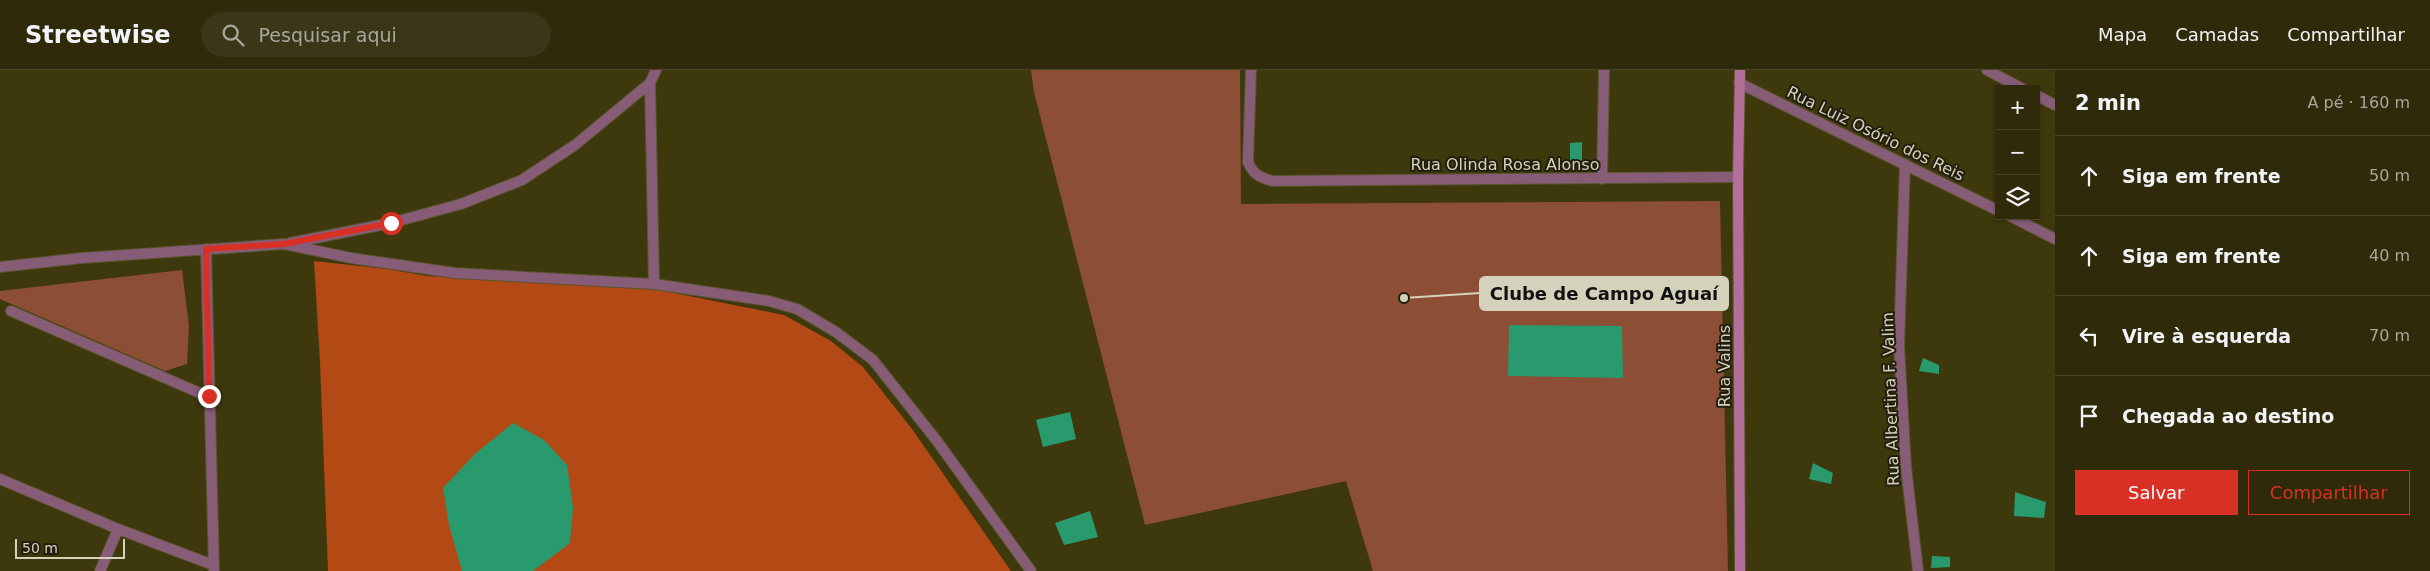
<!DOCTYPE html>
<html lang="pt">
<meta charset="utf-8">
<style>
:root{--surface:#2e2a0a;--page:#3a3618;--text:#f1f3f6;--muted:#a7a79c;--line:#49462b;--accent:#d93025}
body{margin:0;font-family:"DejaVu Sans",sans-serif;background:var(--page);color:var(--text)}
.controls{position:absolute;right:15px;top:15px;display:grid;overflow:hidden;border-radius:0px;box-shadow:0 1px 4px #0004}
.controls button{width:45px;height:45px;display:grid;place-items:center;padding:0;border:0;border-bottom:1px solid var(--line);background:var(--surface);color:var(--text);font:25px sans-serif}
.scale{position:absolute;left:15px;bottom:12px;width:110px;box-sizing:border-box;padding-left:5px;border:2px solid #d5d2bc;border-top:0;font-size:14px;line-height:18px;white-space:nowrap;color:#d5d2bc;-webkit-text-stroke:4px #221f0e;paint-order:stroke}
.stop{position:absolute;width:15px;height:15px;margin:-11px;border:4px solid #d93025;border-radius:50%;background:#fff}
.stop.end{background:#d93025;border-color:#fff;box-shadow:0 1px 5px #0008}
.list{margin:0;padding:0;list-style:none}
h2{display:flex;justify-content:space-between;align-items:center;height:65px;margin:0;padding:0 20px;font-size:21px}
h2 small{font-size:16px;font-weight:400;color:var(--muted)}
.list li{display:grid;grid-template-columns:32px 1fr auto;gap:15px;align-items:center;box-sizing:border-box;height:80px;padding:0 20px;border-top:1px solid var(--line)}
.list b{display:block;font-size:19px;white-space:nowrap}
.list em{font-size:16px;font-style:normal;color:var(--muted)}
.actions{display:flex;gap:10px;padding:15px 20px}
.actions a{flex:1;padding:11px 0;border:1px solid var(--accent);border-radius:0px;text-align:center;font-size:18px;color:var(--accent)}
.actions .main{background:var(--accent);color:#fff}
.icon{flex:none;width:28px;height:28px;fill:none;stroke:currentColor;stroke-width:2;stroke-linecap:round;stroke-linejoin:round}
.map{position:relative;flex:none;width:2055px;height:501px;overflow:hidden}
header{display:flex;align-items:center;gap:30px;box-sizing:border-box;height:70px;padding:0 25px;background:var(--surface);border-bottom:1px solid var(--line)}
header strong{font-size:24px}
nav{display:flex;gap:28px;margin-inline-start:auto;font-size:18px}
.search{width:350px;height:45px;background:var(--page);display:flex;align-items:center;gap:12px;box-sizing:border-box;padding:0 18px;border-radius:28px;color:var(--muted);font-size:19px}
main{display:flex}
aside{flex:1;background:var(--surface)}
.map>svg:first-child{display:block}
</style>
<header>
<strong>Streetwise</strong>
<div class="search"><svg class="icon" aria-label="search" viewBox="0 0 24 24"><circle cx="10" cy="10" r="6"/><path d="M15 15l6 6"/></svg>Pesquisar aqui</div>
<nav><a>Mapa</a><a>Camadas</a><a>Compartilhar</a></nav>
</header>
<main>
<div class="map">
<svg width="2055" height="501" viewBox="0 0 2055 501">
<rect width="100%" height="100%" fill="#3e380d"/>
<path fill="#8c4e35" d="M1031,0H1240L1241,134L1720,131L1728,501H1373L1346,411L1145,455L1034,22Z
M182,200L189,256L187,294L165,301L0,229V221Z"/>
<path fill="#b34915" d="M314,191L387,199L427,206L659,220L784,245L831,271L863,297L912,359L1011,501H328L320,292Z"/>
<path fill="#289a6d" d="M1582,72V93L1570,94V73Z
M1509,255L1622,256L1623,308L1508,306Z
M1923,288L1939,295V304L1919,301Z
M1070,342L1076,369L1043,377L1036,350Z
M513,353L544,370L567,395L573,438L570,473L533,501H462L449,455L443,418L476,383Z
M1813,393L1833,403L1831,414L1809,409Z
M2015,422L2046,432L2044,448L2014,446Z
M1090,441L1098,467L1064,475L1055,453Z
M1932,486L1950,487V497L1931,498Z"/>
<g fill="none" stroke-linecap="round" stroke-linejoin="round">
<g stroke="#59542c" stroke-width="12">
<path id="street" d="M1251,0L1248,92C1253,104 1259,107 1272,111L1738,107
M1987,0L2023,19
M1739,13L1999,141
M2036,25L2055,35
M1905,94L1899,276L1906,397L1918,501
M1602,109L1604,0
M2010,146L2055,169
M290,173L391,153L461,134L522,110L575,75L650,13
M206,179L214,501
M0,197L82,188L284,174L351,188L455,203L654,214L769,231L797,239L836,262L873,290L937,371L1031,501
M654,214L650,13L656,0
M11,241L209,327
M0,409L118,459L213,495
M100,501L118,459"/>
</g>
<g stroke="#59542c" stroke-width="12">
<path id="secondary" d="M1740,0L1738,107L1740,501"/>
</g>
<use href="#street" stroke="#875c77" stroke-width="10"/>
<use href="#secondary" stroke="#b36f9a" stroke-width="10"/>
</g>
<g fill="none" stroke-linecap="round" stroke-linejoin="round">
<path stroke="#d93025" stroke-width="6" d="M209,326L206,179L284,174L391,153"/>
</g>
<g text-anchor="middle" stroke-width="4" stroke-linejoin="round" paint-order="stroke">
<g font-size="16" fill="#d5d2bc" stroke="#221f0e">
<text transform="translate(1876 63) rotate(26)" y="6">Rua Luiz Osório dos Reis</text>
<text x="1505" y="100">Rua Olinda Rosa Alonso</text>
<text transform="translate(1724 296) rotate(-90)" y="6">Rua Valins</text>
<text transform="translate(1890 329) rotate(-92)" y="6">Rua Albertina F. Valim</text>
</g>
</g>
<path fill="none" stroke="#d5d2bc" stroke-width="2" d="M1404 228L1480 223"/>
<circle fill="#d5d2bc" stroke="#221f0e" stroke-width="2" cx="1404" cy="228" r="5"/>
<rect fill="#d5d2bc" stroke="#d5d2bc" stroke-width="2" x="1480" y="207" width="248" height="33" rx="5"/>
<g font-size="18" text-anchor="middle" font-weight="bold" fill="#111">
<text x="1604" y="230">Clube de Campo Aguaí</text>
</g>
</svg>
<div class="controls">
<button>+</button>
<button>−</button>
<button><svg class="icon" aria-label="layers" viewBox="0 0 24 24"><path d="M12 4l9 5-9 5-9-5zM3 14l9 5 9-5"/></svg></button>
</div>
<div class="scale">50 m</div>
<div class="stop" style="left:391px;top:153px"></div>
<div class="stop end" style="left:209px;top:326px"></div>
</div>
<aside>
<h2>2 min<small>A pé · 160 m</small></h2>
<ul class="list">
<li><svg class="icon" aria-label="ahead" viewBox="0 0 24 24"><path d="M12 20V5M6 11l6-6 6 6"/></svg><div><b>Siga em frente</b></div><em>50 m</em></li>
<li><svg class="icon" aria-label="ahead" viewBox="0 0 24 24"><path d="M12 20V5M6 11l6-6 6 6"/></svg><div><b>Siga em frente</b></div><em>40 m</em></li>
<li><svg class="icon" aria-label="left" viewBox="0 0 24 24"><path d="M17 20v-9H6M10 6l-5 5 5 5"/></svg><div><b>Vire à esquerda</b></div><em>70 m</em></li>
<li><svg class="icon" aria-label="arrive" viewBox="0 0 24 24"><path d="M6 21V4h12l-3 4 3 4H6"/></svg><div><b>Chegada ao destino</b></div></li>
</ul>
<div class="actions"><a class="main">Salvar</a><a>Compartilhar</a></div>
</aside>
</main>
